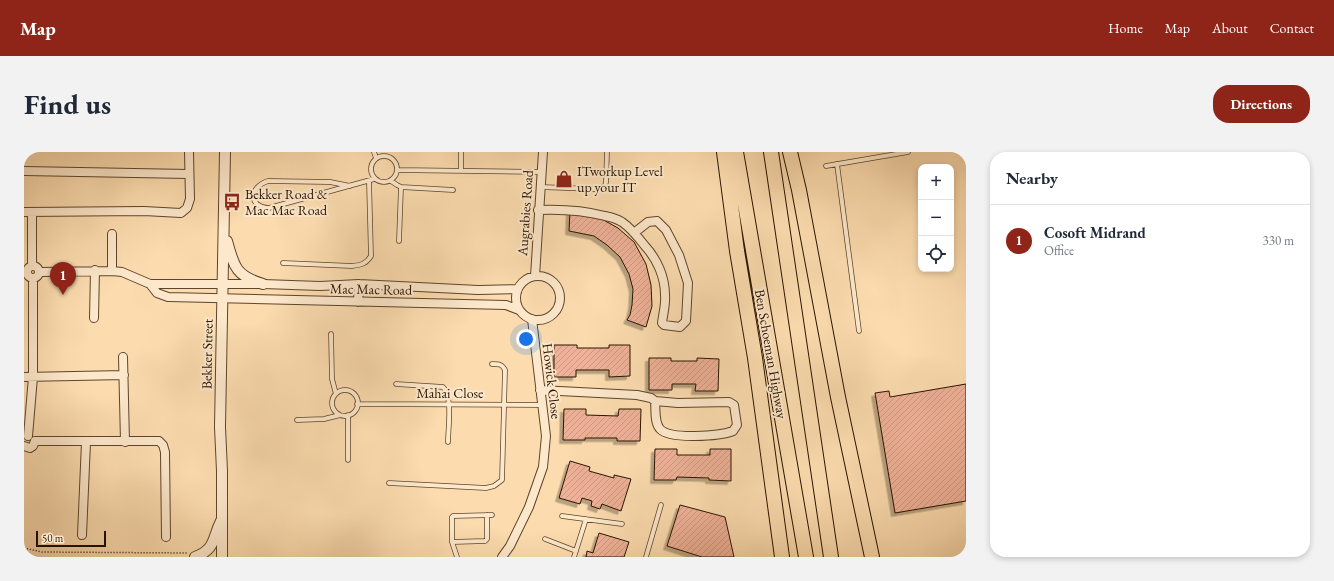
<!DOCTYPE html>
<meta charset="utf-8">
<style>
:root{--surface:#fff;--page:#f2f2f3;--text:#1f2937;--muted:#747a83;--line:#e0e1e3;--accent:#8f2418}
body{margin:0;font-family:"EB Garamond",serif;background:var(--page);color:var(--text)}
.controls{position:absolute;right:12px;top:12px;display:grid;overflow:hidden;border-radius:8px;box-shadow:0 2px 6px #0003}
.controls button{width:36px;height:36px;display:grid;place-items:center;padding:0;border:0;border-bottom:1px solid var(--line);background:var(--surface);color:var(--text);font:20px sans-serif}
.scale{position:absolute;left:12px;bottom:10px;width:70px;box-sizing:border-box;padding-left:4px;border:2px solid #291300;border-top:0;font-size:11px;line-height:14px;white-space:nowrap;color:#291300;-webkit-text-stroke:3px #fde8cb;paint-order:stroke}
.you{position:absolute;left:502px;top:187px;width:14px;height:14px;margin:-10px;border:3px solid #fff;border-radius:50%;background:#1a73e8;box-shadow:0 0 0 6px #1a73e833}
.badge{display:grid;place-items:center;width:26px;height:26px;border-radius:50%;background:var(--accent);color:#fff;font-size:13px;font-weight:700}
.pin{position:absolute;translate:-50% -33px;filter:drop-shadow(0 1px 2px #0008)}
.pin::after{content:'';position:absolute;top:21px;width:14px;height:12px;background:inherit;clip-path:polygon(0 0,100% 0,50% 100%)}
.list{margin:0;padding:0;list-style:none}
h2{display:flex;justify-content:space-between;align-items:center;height:52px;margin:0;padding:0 16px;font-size:17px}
h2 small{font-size:13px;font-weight:400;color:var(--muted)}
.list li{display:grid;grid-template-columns:26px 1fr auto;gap:12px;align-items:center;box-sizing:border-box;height:72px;padding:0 16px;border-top:1px solid var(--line)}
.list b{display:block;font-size:15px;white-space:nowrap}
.list p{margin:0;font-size:13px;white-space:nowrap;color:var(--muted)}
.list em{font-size:13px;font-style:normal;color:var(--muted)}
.icon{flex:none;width:22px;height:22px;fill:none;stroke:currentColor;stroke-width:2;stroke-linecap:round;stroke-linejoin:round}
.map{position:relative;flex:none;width:942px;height:405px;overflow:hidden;border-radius:16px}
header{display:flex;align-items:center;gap:24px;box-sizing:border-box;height:56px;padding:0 20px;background:var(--accent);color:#fff}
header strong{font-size:19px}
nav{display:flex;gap:22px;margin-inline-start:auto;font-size:14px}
.intro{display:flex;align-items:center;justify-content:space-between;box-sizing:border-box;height:96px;padding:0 24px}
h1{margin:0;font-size:28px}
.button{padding:10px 18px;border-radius:16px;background:var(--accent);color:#fff;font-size:14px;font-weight:700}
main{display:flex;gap:24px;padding:0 24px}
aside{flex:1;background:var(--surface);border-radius:16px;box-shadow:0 2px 6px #0003}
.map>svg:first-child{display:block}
</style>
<header>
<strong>Map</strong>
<nav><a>Home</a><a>Map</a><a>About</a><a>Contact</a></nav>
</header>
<div class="intro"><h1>Find us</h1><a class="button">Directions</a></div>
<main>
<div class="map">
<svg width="942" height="405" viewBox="0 0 942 405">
<defs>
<pattern id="building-hatch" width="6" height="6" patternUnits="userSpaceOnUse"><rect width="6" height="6" fill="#f0b299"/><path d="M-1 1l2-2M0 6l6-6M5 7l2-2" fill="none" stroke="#ce9882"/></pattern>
<filter id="shadow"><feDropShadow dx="-3.5" dy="3.5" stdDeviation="0" flood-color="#0004"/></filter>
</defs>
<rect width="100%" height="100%" fill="#fcdcaf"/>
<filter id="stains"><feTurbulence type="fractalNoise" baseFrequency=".005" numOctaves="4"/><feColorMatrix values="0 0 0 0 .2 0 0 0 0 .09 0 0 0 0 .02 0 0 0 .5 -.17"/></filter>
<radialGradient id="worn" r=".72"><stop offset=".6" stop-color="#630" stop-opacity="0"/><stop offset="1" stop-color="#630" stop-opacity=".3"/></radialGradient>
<path fill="url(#building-hatch)" stroke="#291300" filter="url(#shadow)" d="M546,59L574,65L594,76L610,90L622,112L627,133L628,154L622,175L603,168L606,163L608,153L609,137L605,122L596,105L583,93L570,84L545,79Z
M530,193H553V196H585V193H606V224L585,225V218H552V225H530Z
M625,206H647V209H673V206L695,207L694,239H671L672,232H648V238H625Z
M942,232V349L871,361L851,241L865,239L866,245Z
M540,257H562V263L594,264L595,257H617L616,289H593V286H561V288H539Z
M631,297H653V303H686V297H707V329L685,328V326L653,325L652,328H630Z
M546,309L566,315L565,319L590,326V323L607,327L597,359L578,352L576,357L567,354L568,349L558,346L556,352L535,346Z
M656,353L701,365L710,405H678L643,394Z
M575,381L605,390L600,405H562L563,399L569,401Z"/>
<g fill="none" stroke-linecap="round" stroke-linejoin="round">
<g stroke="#5e452c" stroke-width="5.5">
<path id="service" d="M350,0L352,6
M347 17a13 13 0 1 1 26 0a13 13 0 1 1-26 0Z
M813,12L835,179
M802,14L884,0
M373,18L517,20
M437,19V0
M367,29L373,33L377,35L429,38
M326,34L306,30L244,29C225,35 224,55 245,56L350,27
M516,35L571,37L581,34L582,30L583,0
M375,89L377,35
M259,111L328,114C337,113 342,112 347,104L345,29
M307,182L308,227L312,242
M372,232L419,235C429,244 424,277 424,290
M308 251a13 13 0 1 1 26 0a13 13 0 1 1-26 0Z
M333,252L518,253
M324,263V308
M273,268L300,267L316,263
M365,331L462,336L470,334L478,328L481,218C478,212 475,212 468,212
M538,364L598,372
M521,387L552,399
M428,390L461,389L463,387V363
M433,405L428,390V365L429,364L468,363
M550,405L562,367
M622,405L637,353"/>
</g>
<g stroke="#5e452c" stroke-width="10">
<path id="minor" d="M0,19L165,22
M514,58C537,57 558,58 581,64C586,65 593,67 598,70C607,76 614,85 621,94C633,107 641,125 641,143C642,152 639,162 638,171L640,173L656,175L662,169L664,131L655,103L642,78L633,69L624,70L610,81
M0,60L120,59L157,61L163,56L166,47L165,0
M8,60V113
M3 120a6 6 0 1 1 12 0a6 6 0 1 1-12 0Z
M88,119V82
M16,120L88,119L98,120L126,132H239L296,134L335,132L454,138L494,137
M492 146a22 22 0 1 1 44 0a22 22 0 1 1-44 0Z
M511,124L519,0
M126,132L133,141L144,145L482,153L495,158
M334,150L335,132
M70,166L71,118
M99,205L101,290
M0,225L100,223
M516,238L613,243L627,246L631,249L654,251L705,250L710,253L713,273L709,279C696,284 646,288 636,277C630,270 632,258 631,249
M4,284L9,225V126
M11,289H135L139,293L141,300L142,385
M0,294L6,296L9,294L11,289
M58,383L62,290
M478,405L486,394L505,355L519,315L522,284L508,167"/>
</g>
<g stroke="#5e452c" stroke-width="12">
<path id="tertiary" d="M203,89C210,115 212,124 239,132
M171,405C192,397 188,387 197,369
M198,405V319L196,275L201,0"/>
</g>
<g stroke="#291300" stroke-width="16">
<path id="motorway" d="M700,0L713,99L731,206L758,405
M712,0L782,405
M747,0L807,405
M766,0L775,38L814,245L848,405"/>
</g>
<path stroke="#291300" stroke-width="1.5" stroke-dasharray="1 2" stroke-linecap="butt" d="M0,396L18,400L163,401"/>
<use href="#service" stroke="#fde8cb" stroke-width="4"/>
<use href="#minor" stroke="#fde8cb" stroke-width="8"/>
<use href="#tertiary" stroke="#fde8cb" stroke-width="10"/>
<use href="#motorway" stroke="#fcdcaf" stroke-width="14"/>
</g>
<defs>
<g id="shop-bare" transform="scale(1.38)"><path d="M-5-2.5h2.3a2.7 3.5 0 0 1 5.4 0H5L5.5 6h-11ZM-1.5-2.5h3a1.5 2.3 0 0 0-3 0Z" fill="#8f2418" stroke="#fde8cb" stroke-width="2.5" paint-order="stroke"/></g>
<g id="bus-bare" transform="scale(1.38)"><path d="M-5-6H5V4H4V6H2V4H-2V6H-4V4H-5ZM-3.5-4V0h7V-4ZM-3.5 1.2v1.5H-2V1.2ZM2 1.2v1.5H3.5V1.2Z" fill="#8f2418" stroke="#fde8cb" stroke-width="2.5" paint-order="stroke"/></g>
</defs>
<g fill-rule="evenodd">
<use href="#shop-bare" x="540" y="27"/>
<use href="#bus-bare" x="208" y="50"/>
</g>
<g text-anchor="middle" stroke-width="4" stroke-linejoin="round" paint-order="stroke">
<g font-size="14" fill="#291300" stroke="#fde8cb" text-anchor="start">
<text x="553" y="24">ITworkup Level<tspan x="553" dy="16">up your IT</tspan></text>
<text x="221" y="47">Bekker Road &amp;<tspan x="221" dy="16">Mac Mac Road</tspan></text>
</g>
<g font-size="14" fill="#291300" stroke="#fde8cb">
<text transform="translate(501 61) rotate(-86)" y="5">Augrabies Road</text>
<text transform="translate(347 137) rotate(1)" y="5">Mac Mac Road</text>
<text transform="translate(183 202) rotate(-89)" y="5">Bekker Street</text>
<text transform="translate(747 202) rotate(80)" y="5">Ben Schoeman Highway</text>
<text transform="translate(528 229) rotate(83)" y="5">Howick Close</text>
<text x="426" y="246">Mahai Close</text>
</g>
</g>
<rect width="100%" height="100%" filter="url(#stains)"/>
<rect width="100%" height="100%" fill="url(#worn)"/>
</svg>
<div class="controls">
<button>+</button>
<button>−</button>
<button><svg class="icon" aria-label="locate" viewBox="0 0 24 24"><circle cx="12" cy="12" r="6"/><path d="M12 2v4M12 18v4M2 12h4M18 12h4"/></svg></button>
</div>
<div class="scale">50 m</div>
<div class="you"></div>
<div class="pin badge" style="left:39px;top:143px">1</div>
</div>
<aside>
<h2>Nearby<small></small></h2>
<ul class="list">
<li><span class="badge">1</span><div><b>Cosoft Midrand</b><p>Office</p></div><em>330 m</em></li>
</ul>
</aside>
</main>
